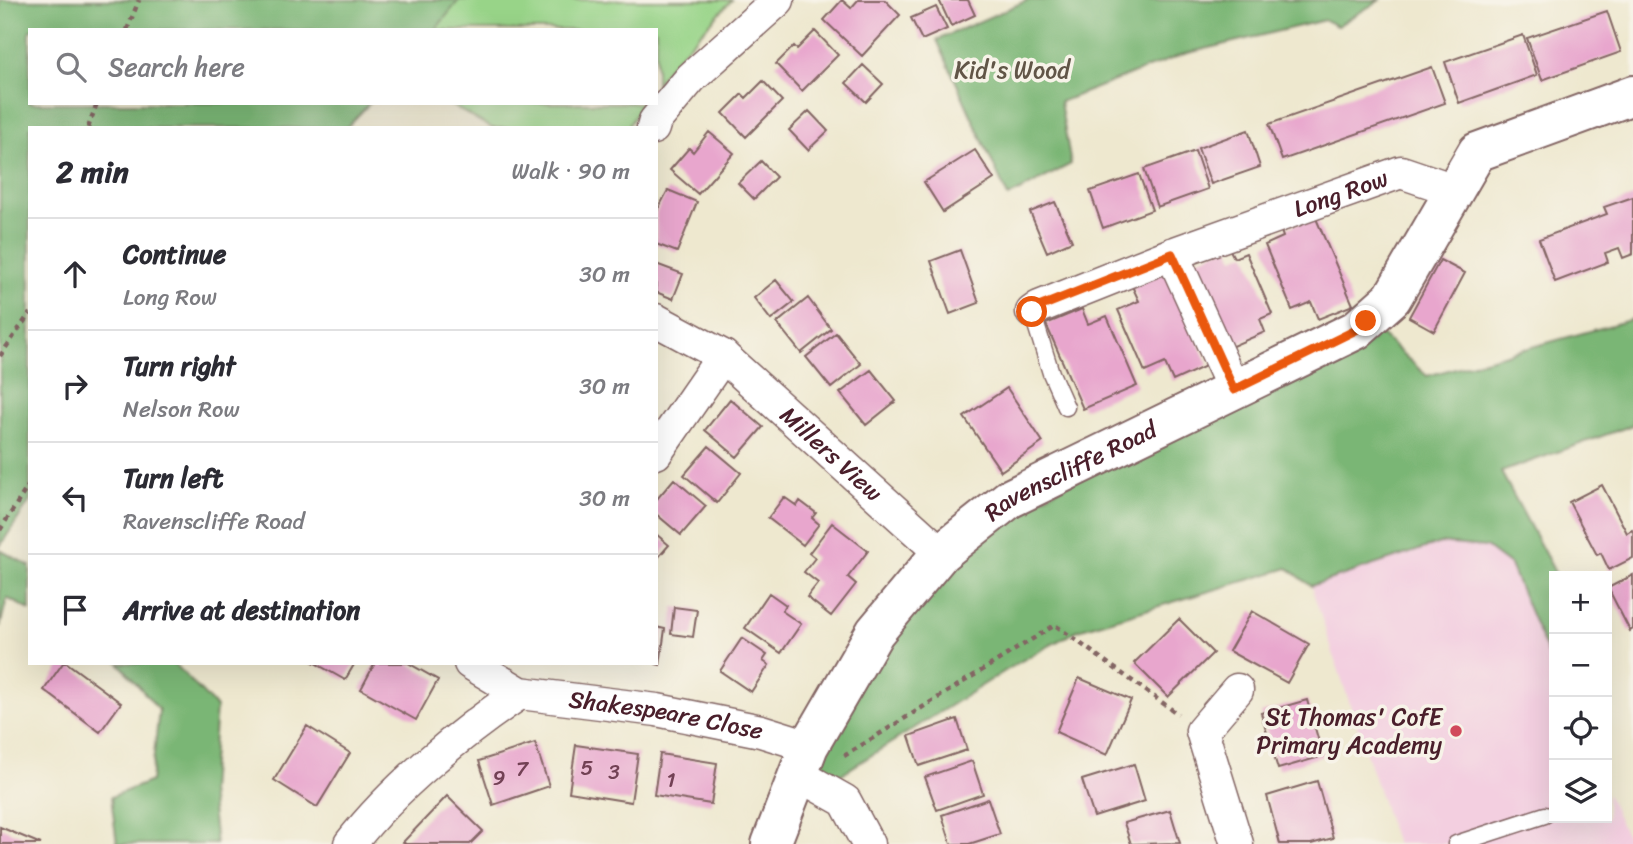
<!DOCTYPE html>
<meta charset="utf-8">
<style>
:root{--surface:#fff;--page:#f7f7f7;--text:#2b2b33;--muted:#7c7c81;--line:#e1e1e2}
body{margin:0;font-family:Sriracha,sans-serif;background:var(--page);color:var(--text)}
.controls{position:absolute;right:21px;bottom:21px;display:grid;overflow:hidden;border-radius:0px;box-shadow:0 7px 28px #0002}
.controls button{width:63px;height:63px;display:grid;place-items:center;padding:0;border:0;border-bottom:2px solid var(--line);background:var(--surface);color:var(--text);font:35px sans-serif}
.stop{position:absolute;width:21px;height:21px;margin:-16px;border:5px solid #ea580c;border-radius:50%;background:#fff}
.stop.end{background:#ea580c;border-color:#fff;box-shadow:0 2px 7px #0008}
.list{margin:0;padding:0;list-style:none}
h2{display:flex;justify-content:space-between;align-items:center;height:91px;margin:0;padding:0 28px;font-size:30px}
h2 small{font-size:23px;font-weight:400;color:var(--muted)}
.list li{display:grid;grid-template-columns:46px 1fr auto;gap:21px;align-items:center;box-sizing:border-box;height:112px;padding:0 28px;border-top:2px solid var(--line)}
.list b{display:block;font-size:26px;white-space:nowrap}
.list p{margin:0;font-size:23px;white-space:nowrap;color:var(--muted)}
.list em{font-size:23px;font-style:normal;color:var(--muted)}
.icon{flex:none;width:38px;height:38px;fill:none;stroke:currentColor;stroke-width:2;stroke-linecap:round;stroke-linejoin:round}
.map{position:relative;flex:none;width:1633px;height:844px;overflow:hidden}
.search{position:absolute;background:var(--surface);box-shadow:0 7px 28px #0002;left:28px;top:28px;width:630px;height:77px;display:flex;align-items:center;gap:18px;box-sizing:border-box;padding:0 24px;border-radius:0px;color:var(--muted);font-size:26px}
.panel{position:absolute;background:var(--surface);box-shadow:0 7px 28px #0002;left:28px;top:126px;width:630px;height:539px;border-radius:0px}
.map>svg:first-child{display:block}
</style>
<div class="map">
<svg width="1633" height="844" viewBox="0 0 1633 844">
<rect width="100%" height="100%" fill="#f7f3e8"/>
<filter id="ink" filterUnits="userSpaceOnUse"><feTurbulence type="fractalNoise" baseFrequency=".0143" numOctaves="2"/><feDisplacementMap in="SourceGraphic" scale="14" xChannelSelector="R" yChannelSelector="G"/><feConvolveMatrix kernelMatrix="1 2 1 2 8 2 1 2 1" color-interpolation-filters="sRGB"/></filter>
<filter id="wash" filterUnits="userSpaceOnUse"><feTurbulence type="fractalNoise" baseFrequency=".00686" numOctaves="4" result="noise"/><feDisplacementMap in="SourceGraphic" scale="28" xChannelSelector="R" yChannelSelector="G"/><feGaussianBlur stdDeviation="1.57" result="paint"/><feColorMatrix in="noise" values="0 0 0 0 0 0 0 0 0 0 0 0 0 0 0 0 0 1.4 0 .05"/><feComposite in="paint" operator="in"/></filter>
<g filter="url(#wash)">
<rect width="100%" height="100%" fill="#eee8cf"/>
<path fill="#f3cfe0" d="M1440,543L1486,547L1510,565L1554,669V818H1607V793L1630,844H1396L1311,586Z"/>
<path fill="#98d488" stroke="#717a5a" stroke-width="2" d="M459,0H732L669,66L656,84V30H435Z
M447,103H643L627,128H492Z"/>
<path fill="#7ab674" stroke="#626a50" stroke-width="2" d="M0,0H459L435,30H30V103H370L346,128H30V501L0,546Z
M1028,0H1380L1337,26L1325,20L1184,54L1060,102L1071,164L1008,197L937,40Z
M1633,319V425L1501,472L1557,576H1554V669L1510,565L1486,547L1440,543L1311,586L1288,568L1078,630L1021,661L821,787L797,774L941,553L1366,321L1427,376Z
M0,550L30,566V610L7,598L0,627Z
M119,663H174L216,707L210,791L216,844H117L111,797L151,781L159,710Z"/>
<g id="blocks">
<path fill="#e8a6cd" d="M842,0L851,8L858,0H885L900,15L862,56L824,20Z
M939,0H968L975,15L951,26Z
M936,7L947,29L922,40L911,18Z
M1607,11L1621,52L1542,80L1527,38Z
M815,31L838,55L802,91L776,64L794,46L797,49Z
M1523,35L1537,75L1459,103L1445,62Z
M863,65L883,84L866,102L846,83Z
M1432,67L1445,103L1282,160L1269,124Z
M763,81L782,101L746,137L723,113L742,94L746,98Z
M809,111L828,131L808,150L789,130Z
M1248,130L1260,167L1211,184L1198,148Z
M709,132L734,153L698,194L670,170L689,148L693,152Z
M975,150L994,179L943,212L924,182Z
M1195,151L1208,189L1157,207L1144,169Z
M761,161L776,177L754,199L738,183Z
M1139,174L1152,210L1103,228L1090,191Z
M668,190L697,202L677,252L656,244V213Z
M1633,197V254L1623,258L1619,248L1605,253L1608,262L1555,282L1539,239L1607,214L1604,207Z
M1055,202L1072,241L1047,252L1030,212Z
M1315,216L1353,305L1318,319L1311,302L1292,310L1265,245L1283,237L1281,231Z
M1228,246L1234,258L1246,253L1272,314L1260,319L1265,332L1228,348L1190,263Z
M960,250L979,303L950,314L931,261Z
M1440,260L1465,273L1434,331L1409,317Z
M656,264L683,274L673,299L656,292Z
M1167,271L1208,365L1173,381L1165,363L1145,372L1118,310L1139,301L1132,286Z
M776,280L794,302L771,320L754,298Z
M808,298L831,329L801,353L777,323Z
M1082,309L1088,324L1107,316L1137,386L1083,409L1046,324Z
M836,333L861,364L831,388L806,357Z
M871,370L896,401L866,425L840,393Z
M1007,388L1043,442L1001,471L964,417Z
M730,399L763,427L737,457L705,430Z
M709,446L741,473L717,503L684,475Z
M674,479L706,506L681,535L656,514V500Z
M1602,485L1627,533L1632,530L1633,532V558L1609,570L1601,553L1597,555L1569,502Z
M784,497L797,506L800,501L816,513L812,518L819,524L803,545L768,518Z
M832,523L868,551L848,577L856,584L831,616L807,597L818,583L804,572L815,558L809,553Z
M656,534L669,545L656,560Z
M1633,575V629L1630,631L1608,588Z
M769,593L786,605L782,611L801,624L781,653L745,628Z
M674,607L697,610L693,637L671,634Z
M1252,611L1309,644L1287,683L1229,651Z
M1179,619L1213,653L1168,697L1134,663Z
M656,627L665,629L660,665L656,664Z
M742,638L767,655L763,661L769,665L751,692L720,671Z
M63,663H67L121,703L100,732L44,690Z
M315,663H355L345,680Z
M375,663H408L438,680L416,720L361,689Z
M1079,678L1131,700L1107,755L1056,732Z
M1307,700L1323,756L1278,769L1261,713Z
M957,719L967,750L919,766L909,736Z
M307,726L350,753L317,807L274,780Z
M535,743L549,786L493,805L479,761Z
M576,745L638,754L631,802L569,792Z
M660,754L717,763L711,804L654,795Z
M972,761L983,794L937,810L925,777Z
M1134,764L1145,801L1094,817L1082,780Z
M1317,781L1333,838L1311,844H1280L1267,796Z
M447,796L483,831L470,844H406L403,842Z
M988,799L1000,834L969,844H951L942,815Z
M1170,810L1180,843L1131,844L1124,823Z
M0,827L41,844H0Z"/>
</g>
</g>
<g filter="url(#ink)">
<use href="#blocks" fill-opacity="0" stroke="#836564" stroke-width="2"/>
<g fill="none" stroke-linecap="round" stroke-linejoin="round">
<g stroke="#836564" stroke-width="19">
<path id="service" d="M1032,312L1051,373L1066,407
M1456,844L1545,815"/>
</g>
<g stroke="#836564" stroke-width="35">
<g id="minor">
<path d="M653,128L655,121L691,78L778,0"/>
<path d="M1172,254L1234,390"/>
<path id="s1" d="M1032,312L1039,307L1172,254L1401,172L1454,190"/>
<path id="s2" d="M656,320L723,356L941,553"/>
<path d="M656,453L723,356"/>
<path id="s3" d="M470,663L520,693L657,710L761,731L809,746"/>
<path d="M797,774L845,801L868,844"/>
<path d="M350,844C393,788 462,732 520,693"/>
<path d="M1237,844L1202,731L1237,690"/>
</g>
</g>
<g stroke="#836564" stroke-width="42">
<g id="tertiary">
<path id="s4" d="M771,844L809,746L875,632L941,553L1009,499L1356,330L1392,298L1477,152L1633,95"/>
</g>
</g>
<path stroke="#836564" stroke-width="4.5" stroke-dasharray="5 5" stroke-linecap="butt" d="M127,30L139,0
M88,128L97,103
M0,356L30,313
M0,530L30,483
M844,756L1055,625L1178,714"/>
<use href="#service" stroke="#fff" stroke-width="16"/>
<use href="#minor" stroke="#fff" stroke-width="32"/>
<use href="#tertiary" stroke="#fff" stroke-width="38"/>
</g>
</g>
<g fill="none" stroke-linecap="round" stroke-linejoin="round" filter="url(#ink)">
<path stroke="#ea580c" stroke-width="9" d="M1032,312L1039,307L1172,254L1234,390L1356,330L1366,321"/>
</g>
<circle fill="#d1495b" stroke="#f7f3e8" stroke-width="2.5" cx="1456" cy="731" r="7"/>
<g text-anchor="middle" stroke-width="7" stroke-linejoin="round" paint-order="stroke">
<g font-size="21" fill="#724154">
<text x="587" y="775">5</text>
<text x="522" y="776">7</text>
<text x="614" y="779">3</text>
<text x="499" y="785">9</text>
<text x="671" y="787">1</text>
</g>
<g font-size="24" fill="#615547" stroke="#f7f3e8">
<text x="1012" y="78">Kid's Wood</text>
</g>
<g font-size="24" fill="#4a1f2b" stroke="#f7f3e8">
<text dy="8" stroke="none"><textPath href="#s1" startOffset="331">Long Row</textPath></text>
<text dy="8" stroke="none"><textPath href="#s2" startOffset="222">Millers View</textPath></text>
<text dy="8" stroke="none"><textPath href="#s4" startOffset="494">Ravenscliffe Road</textPath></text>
<text dy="8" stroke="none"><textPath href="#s3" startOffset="206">Shakespeare Close</textPath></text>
</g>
<g font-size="24" fill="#4a1f2b" stroke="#f7f3e8" text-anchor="end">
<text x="1442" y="725">St Thomas' CofE<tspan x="1442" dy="28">Primary Academy</tspan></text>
</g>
</g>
</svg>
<div class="controls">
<button>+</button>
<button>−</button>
<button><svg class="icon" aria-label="locate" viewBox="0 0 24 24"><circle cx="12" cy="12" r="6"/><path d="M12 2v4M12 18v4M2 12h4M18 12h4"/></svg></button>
<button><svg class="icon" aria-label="layers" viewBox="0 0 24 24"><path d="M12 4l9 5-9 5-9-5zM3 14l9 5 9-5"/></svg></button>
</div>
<div class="stop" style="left:1032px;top:312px"></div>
<div class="stop end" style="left:1366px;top:321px"></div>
<div class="search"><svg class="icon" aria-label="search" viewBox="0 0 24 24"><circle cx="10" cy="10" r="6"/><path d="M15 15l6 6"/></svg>Search here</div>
<section class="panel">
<h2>2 min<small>Walk · 90 m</small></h2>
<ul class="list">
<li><svg class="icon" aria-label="ahead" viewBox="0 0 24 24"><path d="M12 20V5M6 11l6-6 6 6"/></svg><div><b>Continue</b><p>Long Row</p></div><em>30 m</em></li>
<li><svg class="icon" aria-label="right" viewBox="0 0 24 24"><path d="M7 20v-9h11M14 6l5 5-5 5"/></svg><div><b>Turn right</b><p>Nelson Row</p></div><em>30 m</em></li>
<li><svg class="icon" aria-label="left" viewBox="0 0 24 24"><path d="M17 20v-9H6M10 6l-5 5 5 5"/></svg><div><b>Turn left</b><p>Ravenscliffe Road</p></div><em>30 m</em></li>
<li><svg class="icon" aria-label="arrive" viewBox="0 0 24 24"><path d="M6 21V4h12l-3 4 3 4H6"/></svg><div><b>Arrive at destination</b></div></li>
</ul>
</section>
</div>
